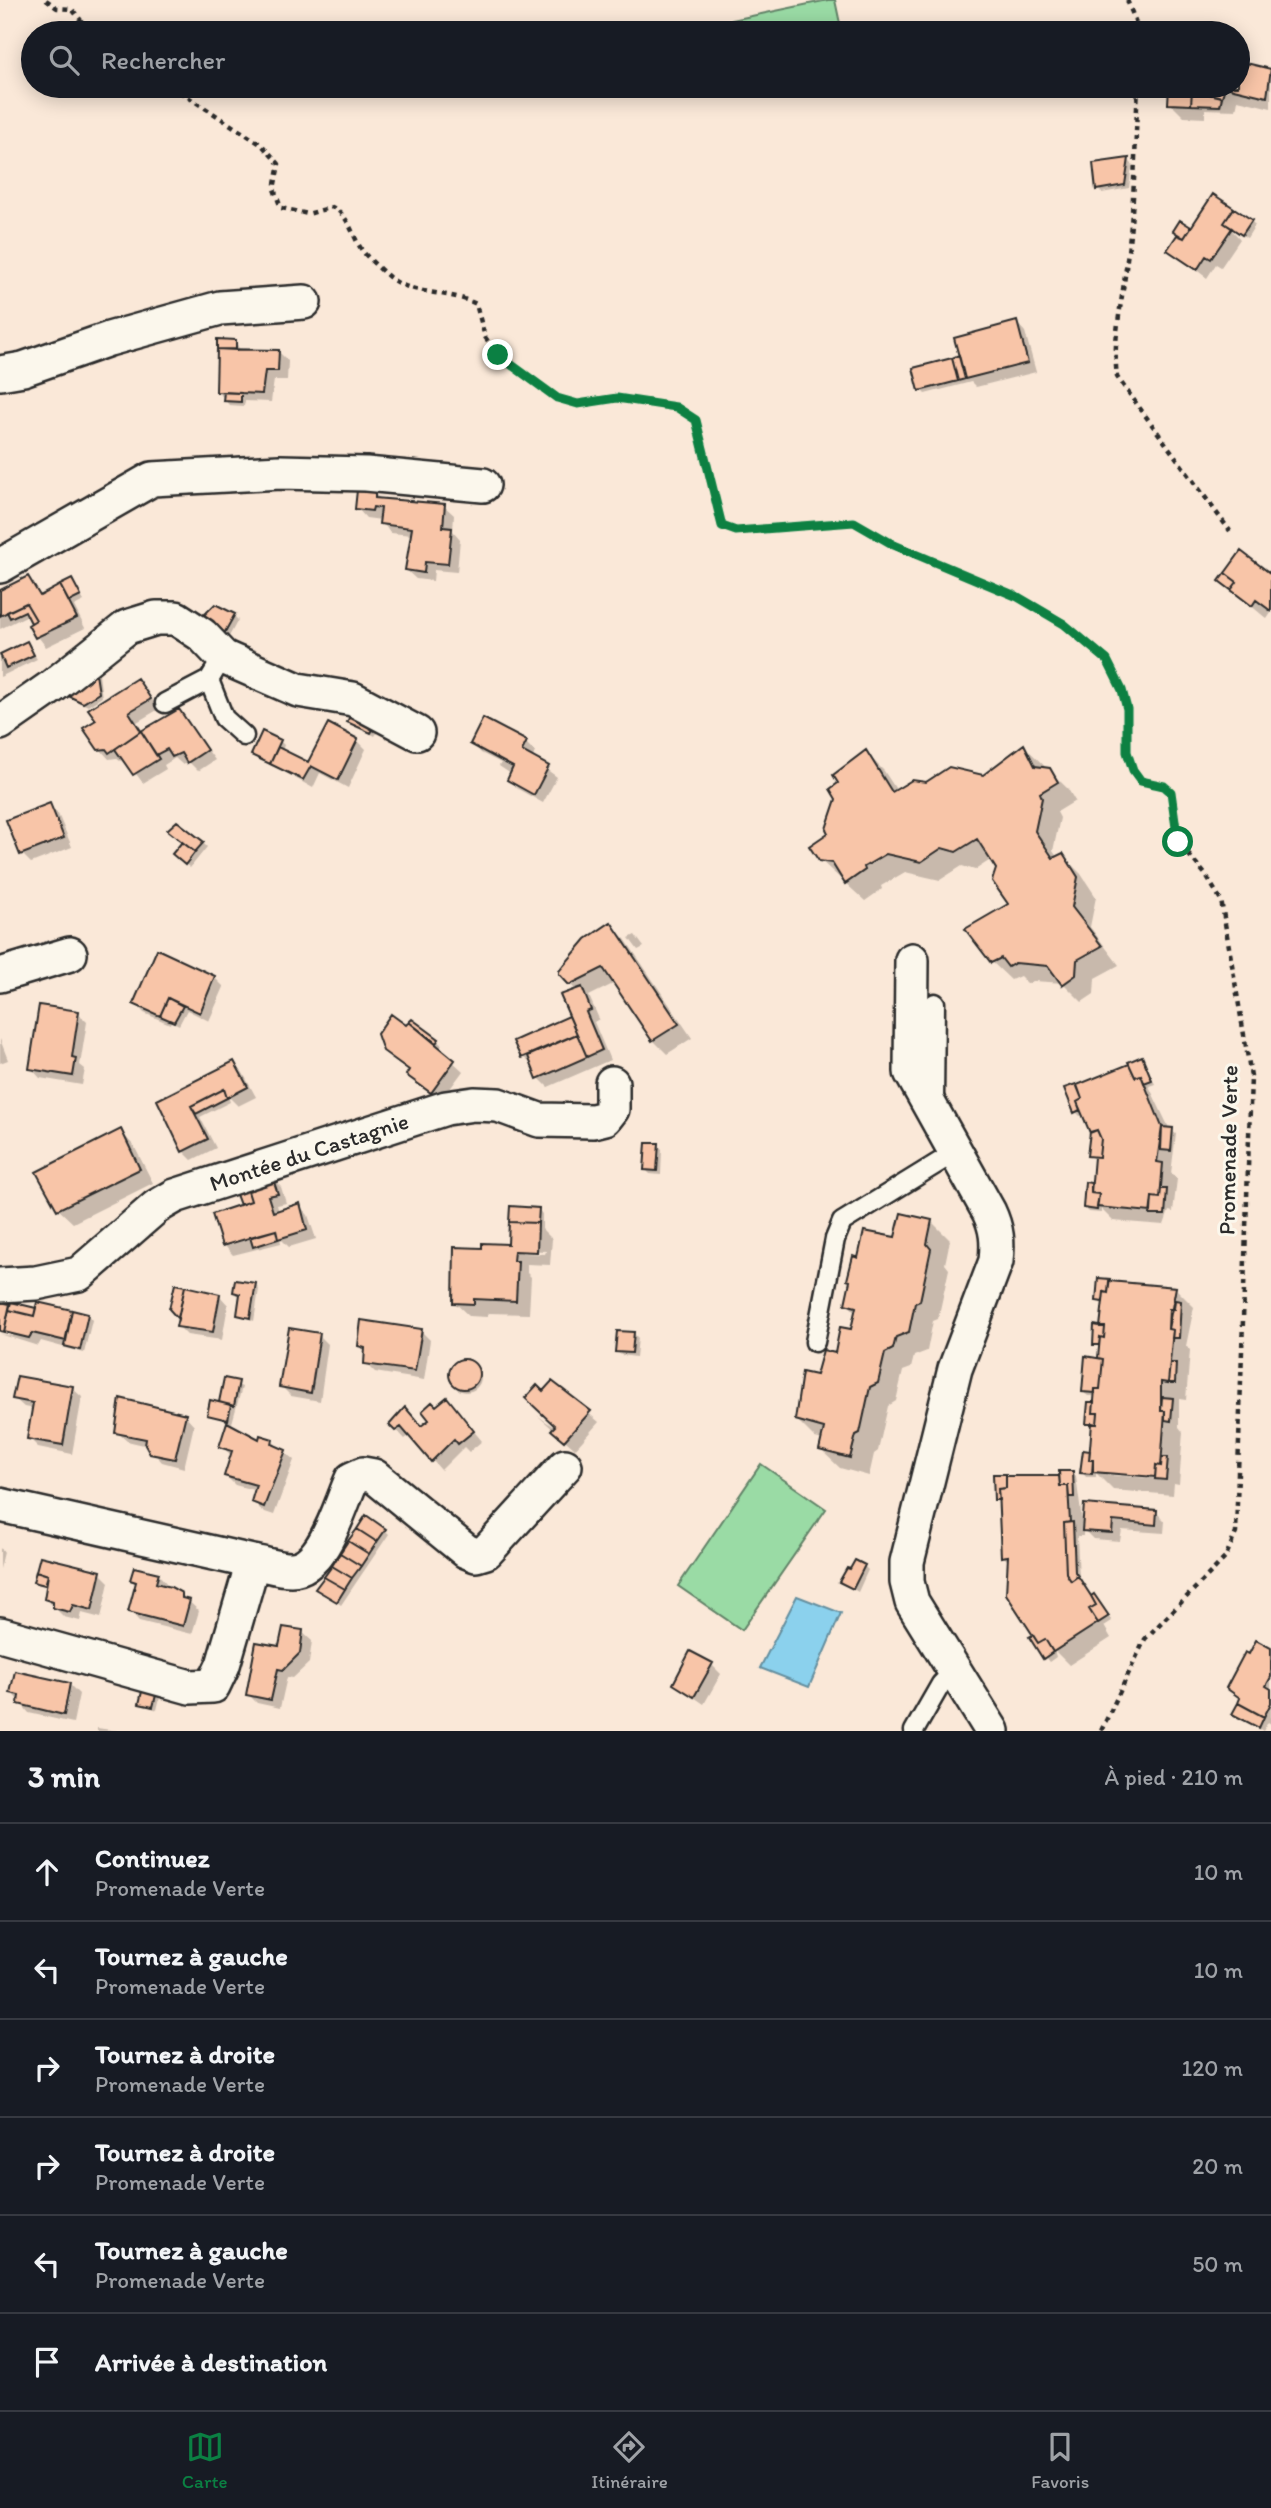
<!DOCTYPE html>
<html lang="fr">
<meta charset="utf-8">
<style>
:root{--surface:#171b24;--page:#20242c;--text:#f1f3f6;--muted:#9ea1a6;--line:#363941;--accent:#0b8043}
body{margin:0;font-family:Itim,sans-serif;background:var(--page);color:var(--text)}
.stop{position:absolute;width:21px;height:21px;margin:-16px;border:5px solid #0b8043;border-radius:50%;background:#fff}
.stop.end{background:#0b8043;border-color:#fff;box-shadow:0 2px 7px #0008}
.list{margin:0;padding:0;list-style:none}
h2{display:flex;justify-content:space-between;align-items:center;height:91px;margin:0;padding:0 28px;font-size:30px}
h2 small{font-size:23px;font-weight:400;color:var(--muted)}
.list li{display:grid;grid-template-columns:46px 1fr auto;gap:21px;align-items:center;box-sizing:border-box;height:98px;padding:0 28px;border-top:2px solid var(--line)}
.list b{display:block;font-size:26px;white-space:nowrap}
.list p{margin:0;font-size:23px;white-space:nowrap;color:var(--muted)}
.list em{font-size:23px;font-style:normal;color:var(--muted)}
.icon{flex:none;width:38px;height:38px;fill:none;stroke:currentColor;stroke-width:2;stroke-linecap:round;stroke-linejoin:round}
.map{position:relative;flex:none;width:1271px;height:1731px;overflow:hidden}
.search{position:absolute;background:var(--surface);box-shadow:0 4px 18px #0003;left:21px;right:21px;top:21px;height:77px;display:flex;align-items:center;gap:18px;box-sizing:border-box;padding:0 24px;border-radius:38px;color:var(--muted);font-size:26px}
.sheet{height:679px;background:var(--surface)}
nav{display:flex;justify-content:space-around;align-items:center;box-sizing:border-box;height:98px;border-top:2px solid var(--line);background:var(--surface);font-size:19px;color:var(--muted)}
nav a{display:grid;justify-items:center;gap:4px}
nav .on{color:var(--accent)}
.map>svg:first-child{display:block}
</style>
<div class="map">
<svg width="1271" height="1731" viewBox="0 0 1271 1731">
<rect width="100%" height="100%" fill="#fae8d8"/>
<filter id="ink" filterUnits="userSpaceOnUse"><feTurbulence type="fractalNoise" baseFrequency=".0143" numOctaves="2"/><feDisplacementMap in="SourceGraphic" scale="14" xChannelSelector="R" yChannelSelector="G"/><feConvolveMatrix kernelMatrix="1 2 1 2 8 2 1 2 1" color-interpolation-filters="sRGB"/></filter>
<g filter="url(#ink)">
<path fill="#9adba5" stroke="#628368" stroke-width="2" d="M828,0H835L842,33H735L732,20Z
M761,1464L826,1509L742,1630L678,1586Z"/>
<path fill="#8bd1ed" stroke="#658f9f" stroke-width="2" d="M797,1596L841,1613L809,1687L760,1668Z"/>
<path fill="#0003" fill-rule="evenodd" d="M1238,63L1271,71V108L1238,100L1236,110L1205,109V118L1184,117L1170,103L1171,86H1238Z
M1128,160L1132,164L1129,188L1102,193L1098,189Z
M1251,221L1255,225L1247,238L1230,228L1240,239L1221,267L1216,264L1207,278L1170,250L1179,235L1175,231L1180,223L1191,230Z
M1016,322L1025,332L1036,372L976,387L971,382L925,394L921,390Z
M236,342L240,351H278L288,361L287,380H274L271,402L245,401L244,406L229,405L218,391Z
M374,493L382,501L444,506L454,515L453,531L460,539L457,572L434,570L433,581L416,579L406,570L413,535L390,533L381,520L366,518L357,508Z
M1271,576V613L1267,619L1237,594Z
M28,578L42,597L71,581L84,601L74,606L85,628L46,647L30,626L33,624L28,615L0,629V593Z
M234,616L238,620L226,642L204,618Z
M27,644L37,659L0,677V657Z
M98,667L102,697L88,706L66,695Z
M137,680L159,709L137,722L143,732L179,711L215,760L198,771L189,762L183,765L175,758L164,765L166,769L143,783L124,758L120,761L116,758L109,759L100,749L98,721Z
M349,721L380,728L375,736Z
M357,740L366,749L348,788L320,773L313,788L254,755L280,741L284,745L282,751L309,764Z
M472,743H526L535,752L532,759L557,777L543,803L518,789L509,780L511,774L499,766L501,763L481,753Z
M1024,746L1068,789L1075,801L1057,812L1060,818L1053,851L1057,857L1062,855L1081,874L1096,897L1090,927L1119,965L1095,978L1094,994L1082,1002L1063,983L1034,981L1028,984L1020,976L1011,980L992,962L1010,905L992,859L975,870L962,866L940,880L905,872L881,886L882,889L865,901L820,860L831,834L840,784L865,752L884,771L897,791L927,783L983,777Z
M49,805L58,814L72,847L31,863L22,854Z
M184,842L203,843L207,847L190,868L174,854Z
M611,925L625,939L692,1038L667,1054L653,1040L615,983L589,996L599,1019L594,1022L610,1060L548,1087L539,1078L534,1066L523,1057L516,1042L571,1017L577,991L570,984Z
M635,935L644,947L638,950L629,938Z
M214,977L224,987L209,1021L187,1010L179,1025L171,1021L170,1024L144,1013L135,1003Z
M78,1013L87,1022L80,1065L85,1069L82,1085L40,1078L31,1068Z
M412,1021L442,1045L439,1049L463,1071L441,1101L417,1084L408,1075L410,1071L385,1050Z
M0,1039L8,1060L0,1063Z
M1142,1058L1155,1084L1149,1086L1170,1130L1176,1134L1171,1173L1177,1179L1173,1212L1169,1211L1164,1225L1113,1221L1101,1209V1213L1089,1212L1085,1208L1090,1185L1093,1187L1095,1160L1089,1155L1091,1135L1084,1114L1080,1116L1076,1112L1077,1087Z
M234,1063L243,1073L256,1097L238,1106L228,1096L230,1102L200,1117L216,1148L192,1160L183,1151L159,1101Z
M120,1131L134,1146L153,1183L73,1223L58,1209Z
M658,1145L662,1149L661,1175L650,1174L646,1170Z
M272,1178L281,1187L286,1203L277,1205L279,1212L299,1205L308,1215L316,1239L289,1247L280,1238L281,1243L233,1255L224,1245L242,1206Z
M538,1209L542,1214V1229L552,1239L550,1265L527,1264V1273L531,1277L529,1314L488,1313L487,1317L469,1316L454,1302L483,1250L509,1246ZM522,1250L546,1251L545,1254L522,1253Z
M931,1221L950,1240L945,1264L949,1269L938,1319L933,1321L927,1351L914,1356L911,1368L903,1371L896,1401L888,1406L878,1451L874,1454L869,1476L840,1468L821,1450L823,1440L815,1438L796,1419L817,1377L853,1332L856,1313L847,1303L860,1260Z
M1111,1283L1175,1288L1194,1307L1186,1346L1190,1350L1186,1400L1179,1399V1427L1183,1432L1179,1484L1174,1483L1173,1495L1113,1490L1096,1473V1477H1086L1082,1472L1091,1453L1092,1427L1088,1423L1097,1396H1088L1083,1392L1100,1360L1101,1348L1094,1344L1102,1328L1104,1305L1098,1301ZM1171,1303H1175L1172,1318ZM1107,1471L1164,1476V1479L1107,1475Z
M255,1285L259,1289L254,1321L238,1314L241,1296L235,1292Z
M219,1295L228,1305L222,1340L187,1335L178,1326Z
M0,1303L88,1315L92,1320L84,1353L41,1341L38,1346L0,1334L12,1336L13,1333L0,1330Z
M421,1331L430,1340L424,1380L375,1372L366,1363L367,1353L359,1346Z
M634,1334L638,1338L636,1357L621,1355L617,1351Z
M319,1335L328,1344L320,1401L291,1396L281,1386Z
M451 1377a15 15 0 1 1 30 0a15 15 0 1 1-30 0Z
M225,1380L242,1387L232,1423L209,1414L221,1404Z
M553,1383L599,1422L575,1449L537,1415L552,1426L554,1424L543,1393Z
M72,1388L82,1397L72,1454L38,1447L29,1438L34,1409L24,1407L14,1398Z
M447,1399L482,1441L469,1452L464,1447L441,1470L410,1435L405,1439L392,1425L422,1427L432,1420L436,1408Z
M185,1415L194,1425L184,1468L162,1462L148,1446L127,1441L117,1432Z
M272,1441L294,1460L274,1515L262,1511L253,1501L257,1491L235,1485L226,1476L232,1456L221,1446Z
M1072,1472L1076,1477L1082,1520L1156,1512L1165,1521L1164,1533L1122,1530L1120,1541L1093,1539L1083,1529V1536H1077L1079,1579L1112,1621L1104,1626L1111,1638L1069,1665L1054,1650L1056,1657L1049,1662L1031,1638L1035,1635L1009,1562L1003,1556L1001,1504L996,1500L1007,1477H1061Z
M385,1530L389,1534L341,1605L317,1589Z
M114,1540L112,1550L94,1546L90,1542Z
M0,1547L4,1552L0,1569Z
M42,1558L100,1573L109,1582L101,1618L82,1613L80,1621L64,1617L46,1599L48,1588L35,1581Z
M864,1566L868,1570L858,1592L842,1582Z
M158,1574L167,1584L166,1589L181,1594L199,1611L192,1634L139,1621L130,1611L137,1585L132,1580Z
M302,1632L312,1641L309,1663L293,1678L287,1677L280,1708L257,1703L248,1694L280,1648Z
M1271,1650V1724L1268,1722L1263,1731L1234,1713L1241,1700L1228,1688L1249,1657Z
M691,1654L712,1665L721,1674L704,1704L675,1684Z
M70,1685L79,1694L73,1723L29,1713L12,1693Z
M145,1685L161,1693L157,1710L141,1703Z
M97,1728L118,1731H97Z"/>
<path fill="#f8c5a8" stroke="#2b2b2b" stroke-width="2" d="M1238,61L1271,69L1267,97L1225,87L1222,97L1192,90L1191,105L1168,104L1169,86H1238Z
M1192,90L1222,97L1220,106L1191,105Z
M1129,158L1125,185L1096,190L1093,163Z
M1213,194L1234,208L1224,223L1232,228L1211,259L1206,256L1197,270L1167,250L1177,235L1184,238Z
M1234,208L1252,220L1242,235L1224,223Z
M1180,220L1191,227L1184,238L1173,231Z
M1017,321L1028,363L965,379L954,338Z
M217,339L236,340V350L217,349Z
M217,349L279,350L278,371H265L262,394L216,392Z
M959,355L965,379L958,381L952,358Z
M952,358L958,381L919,391L913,368Z
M224,392L241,393V402L223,401Z
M357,490L375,491V498L445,504L443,527L452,528L448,564L425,562L424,573L405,570L412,528L379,524L381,508L373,507L372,511L355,509Z
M1241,551L1271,574V611L1256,600L1252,606L1231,590L1237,582L1225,573Z
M1225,573L1237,582L1231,590L1219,581Z
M28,576L40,596L60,585L77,618L35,638L28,625L36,620L26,603L0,616V590Z
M72,579L81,596L69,602L60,585Z
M26,603L36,620L31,623L25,611L10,618L7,612Z
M215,604L235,614L221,639L201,618Z
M27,641L34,655L6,668L0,654Z
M94,661L99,693L83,703L60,692Z
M137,678L151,699L129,712L141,731L109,753L106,749L98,750L83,728L96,720L88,709Z
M179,709L207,750L187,763L181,753L172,757L167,749L156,755L141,731Z
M352,712L377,722L371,733L347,722Z
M483,718L527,741L522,751L549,766L534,795L507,780L513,767L470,744Z
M328,723L358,739L338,780L311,766L303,780L270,764L278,747L308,762Z
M141,731L159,759L133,775L115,749Z
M262,731L281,740L270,764L251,755Z
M1024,744L1035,766L1050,768L1058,782L1040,793L1042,798L1035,831L1053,858L1063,853L1078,877L1072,907L1102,946L1077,960L1076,975L1062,985L1048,966L1015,963L1008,967L1001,958L991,963L965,929L1008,904L992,881L996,869L977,839L956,852L942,848L921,862L886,854L864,867L865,870L845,884L832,863L819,861L809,846L828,833L826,829L836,799L830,789L838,783L833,775L866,750L892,792L912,780L926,782L949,767L983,775Z
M50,803L64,838L20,855L6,820Z
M177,821L204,842L195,852L167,830Z
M182,842L195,852L185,865L172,854Z
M611,922L679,1024L652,1041L603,968L569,985L559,974V971L586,939Z
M157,949L215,976L200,1013L168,998L160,1016L133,1004Z
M582,987L591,1010L586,1012L602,1050L587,1057L560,995Z
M168,998L183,1006L174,1022L160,1016Z
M39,1005L79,1011L72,1057L76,1058L73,1076L29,1069Z
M391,1014L406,1025L409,1022L455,1060L431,1093L406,1075L409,1070L383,1051L377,1034Z
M569,1016L577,1034L521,1058L513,1041Z
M412,1019L439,1039L436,1043L409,1022Z
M577,1034L587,1057L537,1079L528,1056Z
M1142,1056L1152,1080L1144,1083L1141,1075L1135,1077L1128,1062Z
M234,1061L248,1087L227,1098L224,1089L191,1106L208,1139L182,1152L157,1100Z
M1129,1064L1135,1077L1141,1075L1162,1127L1157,1162L1163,1163L1160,1198L1152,1197L1151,1212L1097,1207L1099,1194L1091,1193L1094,1157H1099L1101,1139L1097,1130L1090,1133L1077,1102L1082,1099L1077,1085Z
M1076,1084L1082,1099L1077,1102L1080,1110L1074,1113L1064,1088Z
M224,1089L227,1098L196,1114L191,1106Z
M1162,1127L1173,1128L1171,1151L1161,1150Z
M121,1129L140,1169L57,1210L36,1172Z
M1097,1130L1101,1139L1099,1157L1087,1156L1090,1132Z
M646,1143H659L657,1171L644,1170Z
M272,1176L278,1194L268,1196L273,1212L300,1203L307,1230L278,1239L276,1230L222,1246L212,1214L251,1201L246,1185Z
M1085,1182L1091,1183V1193L1099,1194L1097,1210L1083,1208Z
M246,1185L251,1201L240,1205L234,1189Z
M1161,1189H1167L1165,1215H1150L1152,1197L1160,1198Z
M510,1206L539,1208L538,1223L509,1222Z
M901,1213L932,1220L927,1244L931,1249L920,1301L915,1303L909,1332L896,1337L893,1349L885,1353L878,1383L870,1387L860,1433L856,1435L850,1458L819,1450L824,1428L795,1420L802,1372L816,1375L823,1350L835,1353L840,1327L851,1329L856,1307L845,1304L850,1281L847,1280L853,1256L858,1258L864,1231L895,1237Z
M509,1222L538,1223L537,1252L514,1251L513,1261H518L516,1301L474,1299V1304L453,1303L454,1247L482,1248V1243L508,1244Z
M276,1230L278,1239L253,1247L250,1237Z
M1098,1278L1110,1279L1108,1293L1104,1292L1103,1302L1096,1301Z
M235,1280L256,1283L250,1318L237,1315L240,1294L233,1292Z
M1109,1281L1176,1287L1168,1329L1173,1330L1168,1383L1161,1382V1411H1165L1161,1466L1156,1465L1155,1477L1093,1472V1460H1089L1092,1423L1097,1424L1098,1413H1093L1095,1389H1100L1103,1359L1098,1358L1100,1337L1104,1338L1105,1327H1100L1104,1292L1108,1293Z
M175,1284L185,1286L178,1319L169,1309Z
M185,1286L220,1294L213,1332L176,1327Z
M1175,1300L1181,1301L1179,1338H1172L1173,1330L1168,1329L1169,1309H1174Z
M0,1302L10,1304L4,1332L0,1331Z
M11,1302L36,1308L34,1316L9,1310Z
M37,1302L72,1310L66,1341L32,1333L29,1338L4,1332L9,1310L34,1316Z
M72,1310L88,1314L80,1350L64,1346Z
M361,1320L422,1329L415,1371L364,1364L365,1348L358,1346Z
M1094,1325L1105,1327L1104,1338L1100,1337L1099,1345H1093Z
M289,1328L320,1333L311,1393L279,1387Z
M617,1331L634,1332L632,1353L615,1352Z
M1085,1356L1103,1359L1100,1389H1095V1393L1082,1392Z
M449 1374a15 15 0 1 1 30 0a15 15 0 1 1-30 0Z
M1170,1363H1176L1175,1383H1168Z
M17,1376L73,1386L63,1445L27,1439L33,1403L12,1399Z
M224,1378L239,1381L234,1406L219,1402Z
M552,1381L591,1411L564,1441L551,1430L555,1426L525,1398L537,1385L543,1391Z
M447,1397L474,1431L458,1444L454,1439L431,1462L401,1427L395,1431L389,1425L405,1407L421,1426L429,1420L422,1411L432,1402L436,1406Z
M1162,1397L1173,1398L1171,1421L1165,1420V1411H1161Z
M120,1398L186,1414L175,1459L150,1454L145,1445L146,1439L115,1433Z
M210,1400L231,1405L228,1420L207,1415Z
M1088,1402H1094L1093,1413H1098L1097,1424H1086Z
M227,1422L259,1439L260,1435L273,1439L272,1444L286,1450L264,1507L251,1502L256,1485L224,1476L232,1451L219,1447Z
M1083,1450L1090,1451L1089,1460H1093L1092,1474L1080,1473Z
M1162,1457H1168L1166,1480L1155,1479L1156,1465L1161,1466Z
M1059,1471H1073L1074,1497H1069L1068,1486H1060Z
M993,1474H1006V1488L998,1489L999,1500H994Z
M1006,1476H1059L1060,1486H1068L1070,1522L1064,1523L1066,1573L1071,1581L1078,1576L1091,1596L1096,1605L1089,1609L1098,1623L1053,1652L1045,1639L1038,1643L1006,1594L1008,1556L1001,1557L998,1489L1006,1488Z
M1084,1504L1157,1510L1156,1525L1113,1521L1112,1533L1082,1531Z
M366,1515L386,1529L377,1542L357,1529Z
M1073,1522L1075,1572L1078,1576L1071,1581L1066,1573L1064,1523Z
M357,1529L377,1542L369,1554L348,1541Z
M348,1541L369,1554L361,1566L340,1553Z
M340,1553L361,1566L352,1578L332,1566Z
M40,1556L101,1571L92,1610L73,1605L70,1612L53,1608V1602L44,1599L48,1575L36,1571Z
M855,1560L865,1565L853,1589L839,1582L847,1568L850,1569Z
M332,1566L352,1578L345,1589L324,1577Z
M134,1567L159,1573L156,1583L171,1587L182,1593V1598L190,1600L183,1626L128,1612L136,1582L130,1580Z
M36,1571L48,1575L45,1585L33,1582Z
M324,1577L345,1589L337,1602L315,1589Z
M1094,1594L1109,1616L1098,1623L1089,1609L1096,1605L1091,1596Z
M283,1627L303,1630L300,1653L283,1670L278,1669L271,1700L246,1695L256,1642L279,1646Z
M1033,1635L1038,1643L1045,1639L1053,1652L1043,1659L1029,1637Z
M1256,1640L1271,1648V1677L1266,1686L1271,1689V1703L1264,1717L1238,1703L1240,1698L1226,1688L1245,1652L1249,1654Z
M690,1651L713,1663L694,1697L673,1684Z
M15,1671L70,1683L64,1715L18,1704L19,1695L10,1693Z
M144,1683L158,1687L153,1707L139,1704Z
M1238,1703L1264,1717L1259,1728L1232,1714Z"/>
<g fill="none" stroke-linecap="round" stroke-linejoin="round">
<g stroke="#2b2b2b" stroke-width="23">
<path id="lane" d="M209,680L224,718L244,736
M165,703L209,680L223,657
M934,1101L935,1003
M815,1342L835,1239L842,1222L954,1153
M914,1731L941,1684L953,1672"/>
</g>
<g stroke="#2b2b2b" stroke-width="38">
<path id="street" d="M0,373L23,369L109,339L220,308L304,302
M0,566L152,479L280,472L366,474L483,485
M0,723L53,686L127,627L156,618H176L202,635L223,657L298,690L353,699L417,733
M912,960L911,1072L989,1212C997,1229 998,1242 996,1261L955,1369L907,1562V1582L912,1602L992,1731
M0,975L70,954
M0,1285L36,1283L79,1274L156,1207L175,1196L446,1108L474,1104L498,1105L539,1120L593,1121L605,1118L612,1109V1083
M0,1505L253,1562
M0,1634L190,1687L213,1686L223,1665L253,1562C265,1564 279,1569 291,1569C324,1569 340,1505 352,1479L363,1474L374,1476L466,1551L476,1555L486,1552L565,1466"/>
</g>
<path stroke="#2b2b2b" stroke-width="4.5" stroke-dasharray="5 5" stroke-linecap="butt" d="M46,0L57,8L72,9L90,32L99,33
M1127,0L1140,33
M171,86L262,145L279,164L274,189L281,208L308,214L332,207C351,216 352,239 365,254C372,262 381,270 389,277C413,296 449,290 476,304L485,337L498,355L557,398L578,404L617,398L675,407L696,420L722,526L736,531L854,522L894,545L1018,597L1064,624L1107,660L1122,690L1127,709V752L1133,770L1141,781L1164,787L1171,792L1178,842L1205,874L1221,900L1251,1076L1236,1533L1225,1558L1145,1639L1101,1731
M1138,86C1135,144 1135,201 1127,259C1123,300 1112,337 1117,377L1230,531"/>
<use href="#lane" stroke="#fbf7ec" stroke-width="18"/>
<use href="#street" stroke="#fbf7ec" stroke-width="33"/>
</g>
</g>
<g fill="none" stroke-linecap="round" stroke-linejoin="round" filter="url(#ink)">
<path stroke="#0b8043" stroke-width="9" d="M498,355L557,398L578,404L617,398L676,407L696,420L722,526L736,531L854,522L894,545L1018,597L1064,624L1107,660L1122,690L1127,709V752L1133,770L1141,781L1164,786L1171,792L1178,842"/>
</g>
<g text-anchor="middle" stroke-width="6" stroke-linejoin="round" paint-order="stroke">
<g font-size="23" fill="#2b2b2b" stroke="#fbf7ec">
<text transform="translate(1228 1150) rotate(-89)" y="8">Promenade Verte</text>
<text transform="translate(309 1152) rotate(-18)" y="8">Montée du Castagnie</text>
</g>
</g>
</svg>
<div class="stop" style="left:1178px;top:842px"></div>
<div class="stop end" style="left:498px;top:355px"></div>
<div class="search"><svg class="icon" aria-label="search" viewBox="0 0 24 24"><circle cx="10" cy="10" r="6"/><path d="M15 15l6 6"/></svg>Rechercher</div>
</div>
<section class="sheet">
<h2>3 min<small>À pied · 210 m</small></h2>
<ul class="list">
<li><svg class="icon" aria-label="ahead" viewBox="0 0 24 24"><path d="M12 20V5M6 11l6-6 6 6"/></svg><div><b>Continuez</b><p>Promenade Verte</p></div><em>10 m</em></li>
<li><svg class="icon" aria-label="left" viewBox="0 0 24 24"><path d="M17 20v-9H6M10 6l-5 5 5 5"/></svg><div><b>Tournez à gauche</b><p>Promenade Verte</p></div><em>10 m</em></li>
<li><svg class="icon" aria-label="right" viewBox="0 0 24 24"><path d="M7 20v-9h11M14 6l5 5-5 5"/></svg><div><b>Tournez à droite</b><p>Promenade Verte</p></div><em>120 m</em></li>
<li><svg class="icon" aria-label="right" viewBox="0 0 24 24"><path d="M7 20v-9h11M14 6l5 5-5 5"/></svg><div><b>Tournez à droite</b><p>Promenade Verte</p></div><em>20 m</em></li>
<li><svg class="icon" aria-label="left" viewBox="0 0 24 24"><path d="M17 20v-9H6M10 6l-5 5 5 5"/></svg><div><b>Tournez à gauche</b><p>Promenade Verte</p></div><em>50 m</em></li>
<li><svg class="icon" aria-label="arrive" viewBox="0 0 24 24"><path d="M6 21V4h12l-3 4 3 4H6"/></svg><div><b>Arrivée à destination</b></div></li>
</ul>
</section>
<nav>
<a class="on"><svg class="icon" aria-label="map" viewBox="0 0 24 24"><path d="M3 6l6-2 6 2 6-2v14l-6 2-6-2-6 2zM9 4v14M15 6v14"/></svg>Carte</a>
<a><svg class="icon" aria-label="directions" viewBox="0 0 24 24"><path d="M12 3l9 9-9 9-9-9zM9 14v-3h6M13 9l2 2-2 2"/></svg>Itinéraire</a>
<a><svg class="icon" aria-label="saved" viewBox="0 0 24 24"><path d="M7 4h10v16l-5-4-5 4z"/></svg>Favoris</a>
</nav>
